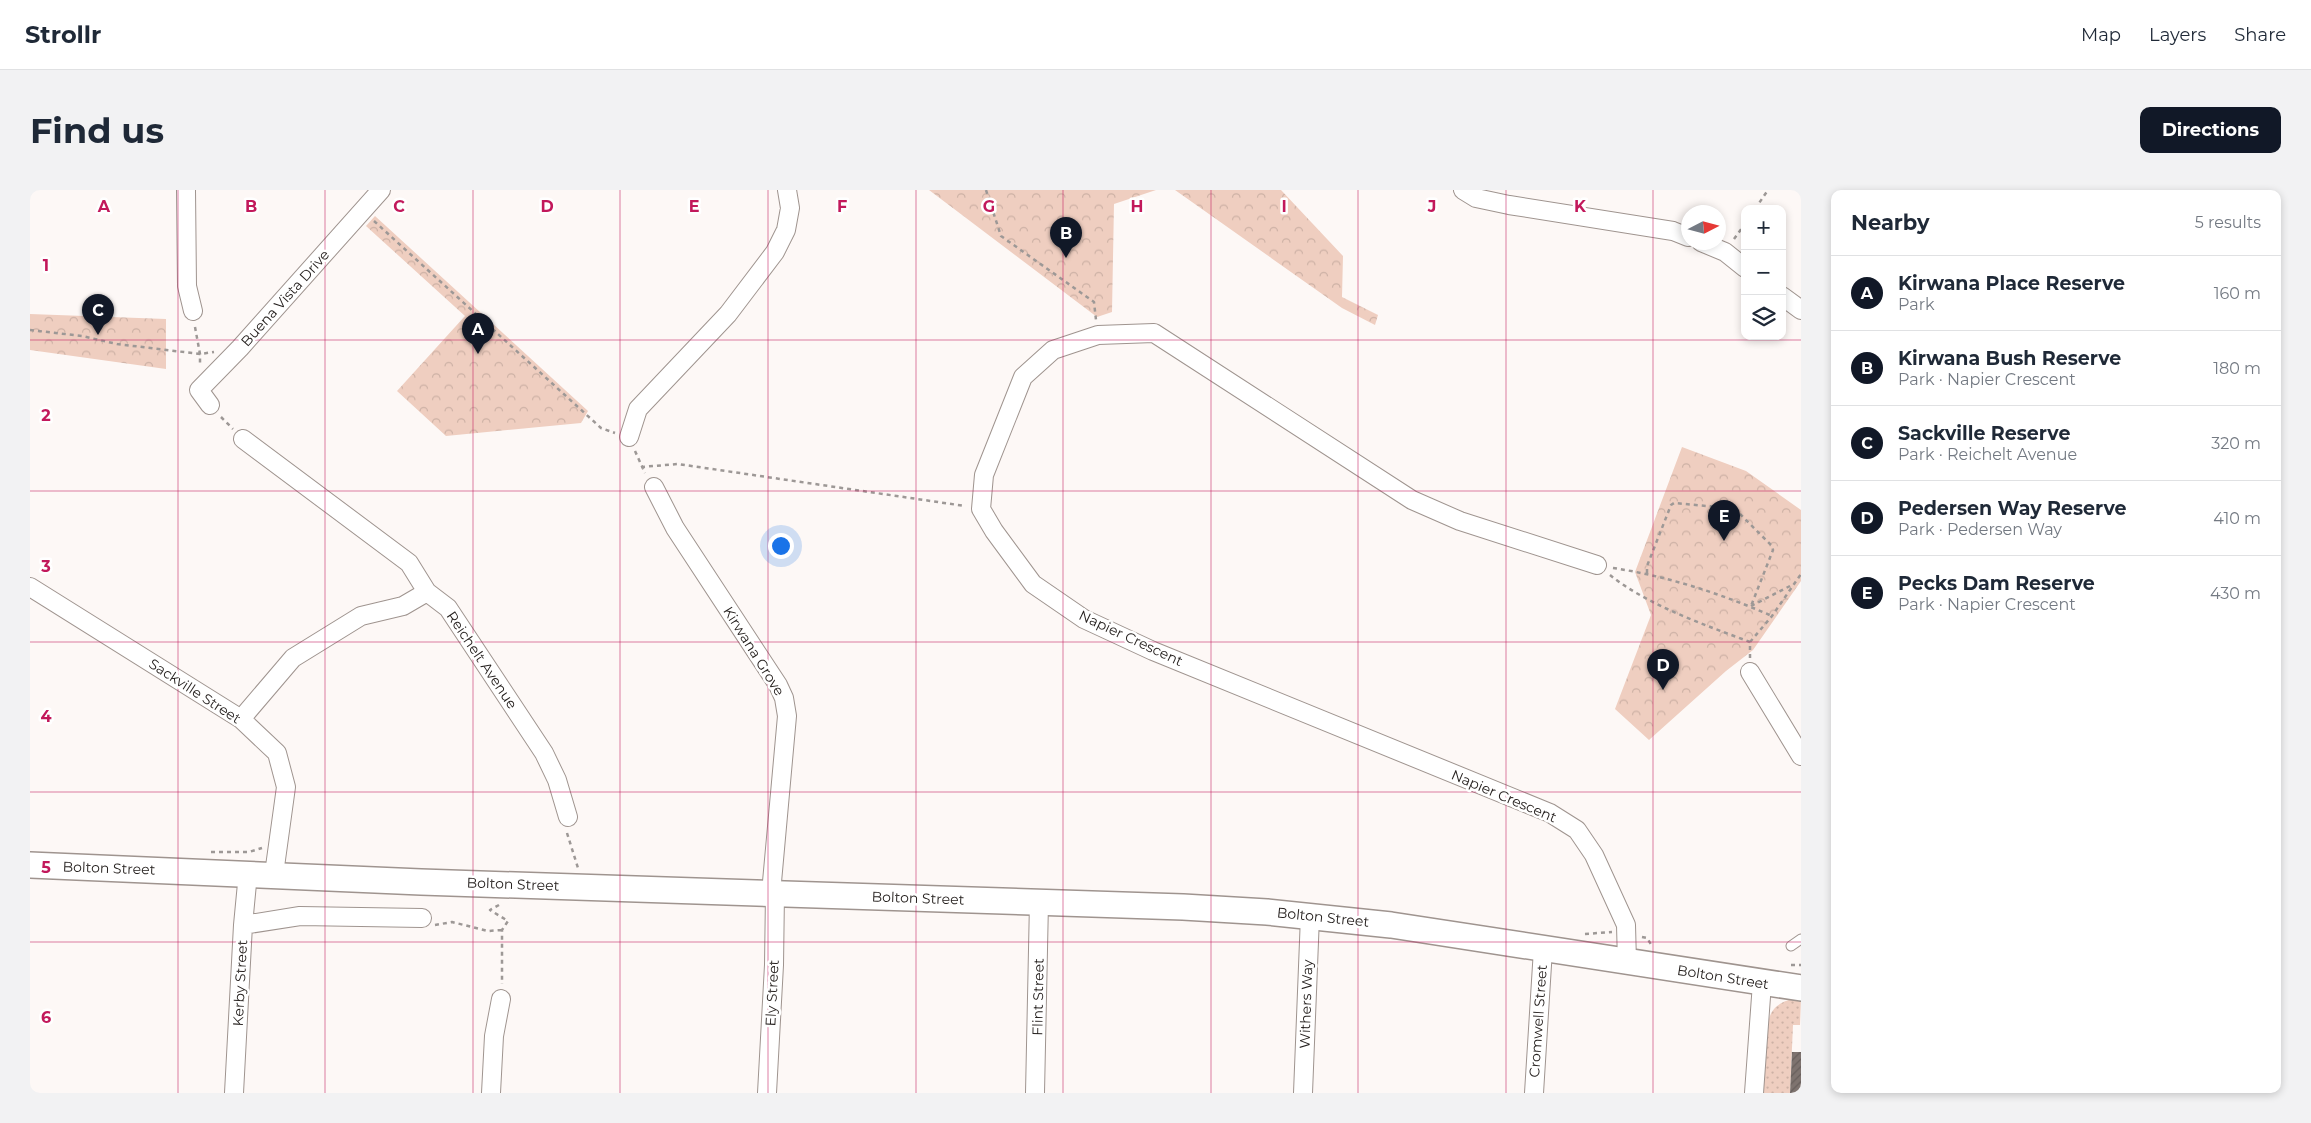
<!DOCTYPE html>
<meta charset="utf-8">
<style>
:root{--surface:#fff;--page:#f2f2f3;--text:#1f2937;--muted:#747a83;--line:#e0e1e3;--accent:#111827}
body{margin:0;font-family:Montserrat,sans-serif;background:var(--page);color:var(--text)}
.controls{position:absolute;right:15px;top:15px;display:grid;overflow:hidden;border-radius:10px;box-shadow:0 2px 8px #0003}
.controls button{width:45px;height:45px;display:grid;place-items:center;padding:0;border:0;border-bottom:1px solid var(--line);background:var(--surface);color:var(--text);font:25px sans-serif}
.compass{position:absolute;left:1651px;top:15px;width:45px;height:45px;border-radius:50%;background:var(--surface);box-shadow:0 2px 8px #0003;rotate:84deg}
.you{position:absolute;left:750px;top:355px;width:18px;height:18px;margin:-12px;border:4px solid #fff;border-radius:50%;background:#1a73e8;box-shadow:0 0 0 8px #1a73e833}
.badge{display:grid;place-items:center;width:32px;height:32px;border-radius:50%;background:var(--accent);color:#fff;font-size:16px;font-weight:700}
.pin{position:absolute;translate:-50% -41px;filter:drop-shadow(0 1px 2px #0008)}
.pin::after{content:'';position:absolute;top:26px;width:18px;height:15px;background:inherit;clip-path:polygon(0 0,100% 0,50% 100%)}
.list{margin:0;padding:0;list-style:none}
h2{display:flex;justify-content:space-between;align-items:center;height:65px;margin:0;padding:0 20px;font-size:21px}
h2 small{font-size:16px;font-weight:400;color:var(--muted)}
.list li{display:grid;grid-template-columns:32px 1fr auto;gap:15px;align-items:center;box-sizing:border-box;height:75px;padding:0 20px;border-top:1px solid var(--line)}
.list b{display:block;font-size:19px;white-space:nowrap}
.list p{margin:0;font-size:16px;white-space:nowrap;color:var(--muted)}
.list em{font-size:16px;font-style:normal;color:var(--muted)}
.icon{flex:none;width:28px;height:28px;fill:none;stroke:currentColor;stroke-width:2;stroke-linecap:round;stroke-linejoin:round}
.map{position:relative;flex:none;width:1771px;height:903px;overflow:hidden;border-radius:10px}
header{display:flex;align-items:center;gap:30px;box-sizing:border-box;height:70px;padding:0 25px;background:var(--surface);border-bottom:1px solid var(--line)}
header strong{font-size:24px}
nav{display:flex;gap:28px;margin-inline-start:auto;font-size:18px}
.intro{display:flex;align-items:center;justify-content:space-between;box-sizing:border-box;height:120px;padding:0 30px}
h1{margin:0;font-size:35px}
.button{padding:12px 22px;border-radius:10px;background:var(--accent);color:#fff;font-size:18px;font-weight:700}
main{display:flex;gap:30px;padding:0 30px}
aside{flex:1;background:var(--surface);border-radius:10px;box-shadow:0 2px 8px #0003}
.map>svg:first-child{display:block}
</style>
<header>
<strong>Strollr</strong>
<nav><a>Map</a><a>Layers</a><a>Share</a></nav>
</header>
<div class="intro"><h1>Find us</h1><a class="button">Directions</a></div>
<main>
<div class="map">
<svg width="1771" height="903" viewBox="0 0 1771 903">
<defs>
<pattern id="grass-dots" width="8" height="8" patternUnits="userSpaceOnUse" patternTransform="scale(1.25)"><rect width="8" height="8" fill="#efcec0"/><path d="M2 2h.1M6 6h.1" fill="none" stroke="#cdb1a5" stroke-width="1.8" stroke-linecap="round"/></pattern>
<pattern id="park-crowns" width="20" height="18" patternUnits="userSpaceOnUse" patternTransform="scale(1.25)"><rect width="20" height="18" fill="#efcec0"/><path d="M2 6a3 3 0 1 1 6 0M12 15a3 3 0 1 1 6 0" fill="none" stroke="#cdb1a5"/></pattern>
<pattern id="building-hatch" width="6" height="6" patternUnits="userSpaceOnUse" patternTransform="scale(1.25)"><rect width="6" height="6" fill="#7e736f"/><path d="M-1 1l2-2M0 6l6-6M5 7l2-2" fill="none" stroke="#675e5b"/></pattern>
</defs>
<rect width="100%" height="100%" fill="#fdf8f6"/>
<path fill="url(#grass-dots)" d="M1762,809H1771L1770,835H1763L1760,903H1733L1739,829C1742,817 1751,812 1762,809Z"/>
<path fill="url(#park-crowns)" d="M899,0H1126L1084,14L1082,122L1067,127Z
M1145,0H1251L1313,66L1312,107L1348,125L1345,135L1312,118Z
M345,26L558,221L551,233L416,246L367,201L435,126L336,36Z
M0,124L136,129V179L0,160Z
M1652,257L1716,281L1771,320V391L1723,460L1696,481L1619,550L1585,519L1621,425L1605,382Z"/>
<path fill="url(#building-hatch)" d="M1762,862H1771V903H1760Z"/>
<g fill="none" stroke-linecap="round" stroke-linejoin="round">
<g stroke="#9f948f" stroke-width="11">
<path id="lane" d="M1761,756L1771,749"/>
</g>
<g stroke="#9f948f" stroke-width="20">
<path id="street" d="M156,0L157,96L163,121
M1433,0L1446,8L1479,15L1643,41L1658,47
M1671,52L1695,62L1715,78
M1752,106L1771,120
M180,215L169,200L210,158L351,0
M599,247L608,219L698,124L745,62L756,40L760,18L757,0
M213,249L379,373L397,402L418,418L514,563L527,590L538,627
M624,297L645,338L748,495L754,508L757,526L741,703
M1567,375L1430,331L1382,310L1124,143L1068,145L1023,160L993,187L954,285L951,319L964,341L1003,394L1054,429L1123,461L1520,623L1547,640L1564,665L1596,735L1597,772
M0,397L211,529L247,563L256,597L244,684
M1720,482L1771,566
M211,529L263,468L331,426L373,416L397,402
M213,735L270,726L392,728
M204,903L213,735L218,683
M461,903L464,846L471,809
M737,903L744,775L745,703
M1005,903L1009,712
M1273,903L1280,726
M1504,903L1513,759
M1724,903L1732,793"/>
</g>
<g stroke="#9f948f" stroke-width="28">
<path id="secondary" d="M0,675L391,692L1153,717L1237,722L1361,735L1771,798"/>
</g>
<path stroke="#9d9896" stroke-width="2.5" stroke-dasharray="4 4" stroke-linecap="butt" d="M956,0L971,46L1064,112L1066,130
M1725,19L1738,0
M344,31L571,238L585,243
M1704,49L1715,34
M165,137L170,164V176
M0,140L52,146L87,154L170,164L184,162
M191,227L203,239
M605,261L615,283
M611,277L648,274L935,316
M1583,378C1637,386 1692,404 1742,426
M1617,383V376L1641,315L1644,313L1699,318L1707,321L1742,356L1743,360L1721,416
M1580,385C1617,415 1675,435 1720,452
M1721,416L1760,396
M1720,468V452L1742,426L1771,384
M537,643L548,678
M181,662H219L232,658
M469,715L460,720L478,731L472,740V794
M405,735L422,732L458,741L472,740
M1555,744L1582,742
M1612,747L1617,748L1622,756
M1761,775H1771"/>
<use href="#lane" stroke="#fff" stroke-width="9"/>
<use href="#street" stroke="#fff" stroke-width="18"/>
<use href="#secondary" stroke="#fff" stroke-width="25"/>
</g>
<path fill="none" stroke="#c2185b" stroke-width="1" stroke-opacity="0.55" d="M148,0V903M295,0V903M443,0V903M590,0V903M738,0V903M886,0V903M1033,0V903M1181,0V903M1328,0V903M1476,0V903M1623,0V903M0,150H1771M0,301H1771M0,452H1771M0,602H1771M0,752H1771"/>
<g text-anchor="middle" stroke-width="5" stroke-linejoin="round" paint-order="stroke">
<g font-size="14" fill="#26211f" stroke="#fff">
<text transform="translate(255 108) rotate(-48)" y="5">Buena Vista Drive</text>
<text transform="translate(1101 448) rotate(25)" y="5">Napier Crescent</text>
<text transform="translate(724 461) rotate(58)" y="5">Kirwana Grove</text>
<text transform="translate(452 470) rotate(56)" y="5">Reichelt Avenue</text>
<text transform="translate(165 501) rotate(33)" y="5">Sackville Street</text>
<text transform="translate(1474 606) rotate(23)" y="5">Napier Crescent</text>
<text transform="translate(79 678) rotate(2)" y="5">Bolton Street</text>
<text transform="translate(483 694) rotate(2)" y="5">Bolton Street</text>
<text transform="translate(888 708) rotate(2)" y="5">Bolton Street</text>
<text transform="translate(1293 727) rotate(6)" y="5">Bolton Street</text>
<text transform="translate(1693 787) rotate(9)" y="5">Bolton Street</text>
<text transform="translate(210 793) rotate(-87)" y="5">Kerby Street</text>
<text transform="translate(742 803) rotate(-87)" y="5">Ely Street</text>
<text transform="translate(1008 807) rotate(-89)" y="5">Flint Street</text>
<text transform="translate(1276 814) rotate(-88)" y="5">Withers Way</text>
<text transform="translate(1508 831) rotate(-86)" y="5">Cromwell Street</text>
</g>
</g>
<g font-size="16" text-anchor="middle" font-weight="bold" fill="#c2185b" stroke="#fff" stroke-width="5" stroke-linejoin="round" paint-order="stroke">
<text x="74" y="22">A</text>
<text x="221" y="22">B</text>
<text x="369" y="22">C</text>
<text x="517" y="22">D</text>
<text x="664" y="22">E</text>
<text x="812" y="22">F</text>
<text x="959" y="22">G</text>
<text x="1107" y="22">H</text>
<text x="1254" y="22">I</text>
<text x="1402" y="22">J</text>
<text x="1550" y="22">K</text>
<text x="16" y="81">1</text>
<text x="16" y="231">2</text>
<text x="16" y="382">3</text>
<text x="16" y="532">4</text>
<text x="16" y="683">5</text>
<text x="16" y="833">6</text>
</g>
</svg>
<div class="controls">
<button>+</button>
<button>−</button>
<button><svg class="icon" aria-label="layers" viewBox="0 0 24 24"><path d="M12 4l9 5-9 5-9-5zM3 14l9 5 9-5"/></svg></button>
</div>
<svg class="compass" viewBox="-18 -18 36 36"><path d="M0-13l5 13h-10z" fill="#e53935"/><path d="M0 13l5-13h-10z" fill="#747a83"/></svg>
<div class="you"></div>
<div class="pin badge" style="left:448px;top:164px">A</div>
<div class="pin badge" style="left:1036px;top:68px">B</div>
<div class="pin badge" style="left:68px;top:145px">C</div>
<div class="pin badge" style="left:1633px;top:500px">D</div>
<div class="pin badge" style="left:1694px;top:351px">E</div>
</div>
<aside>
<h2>Nearby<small>5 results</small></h2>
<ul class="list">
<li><span class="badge">A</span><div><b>Kirwana Place Reserve</b><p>Park</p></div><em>160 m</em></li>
<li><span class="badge">B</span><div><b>Kirwana Bush Reserve</b><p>Park · Napier Crescent</p></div><em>180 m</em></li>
<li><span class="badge">C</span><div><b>Sackville Reserve</b><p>Park · Reichelt Avenue</p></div><em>320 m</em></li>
<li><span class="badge">D</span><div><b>Pedersen Way Reserve</b><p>Park · Pedersen Way</p></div><em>410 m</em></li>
<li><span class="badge">E</span><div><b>Pecks Dam Reserve</b><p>Park · Napier Crescent</p></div><em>430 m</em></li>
</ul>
</aside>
</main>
